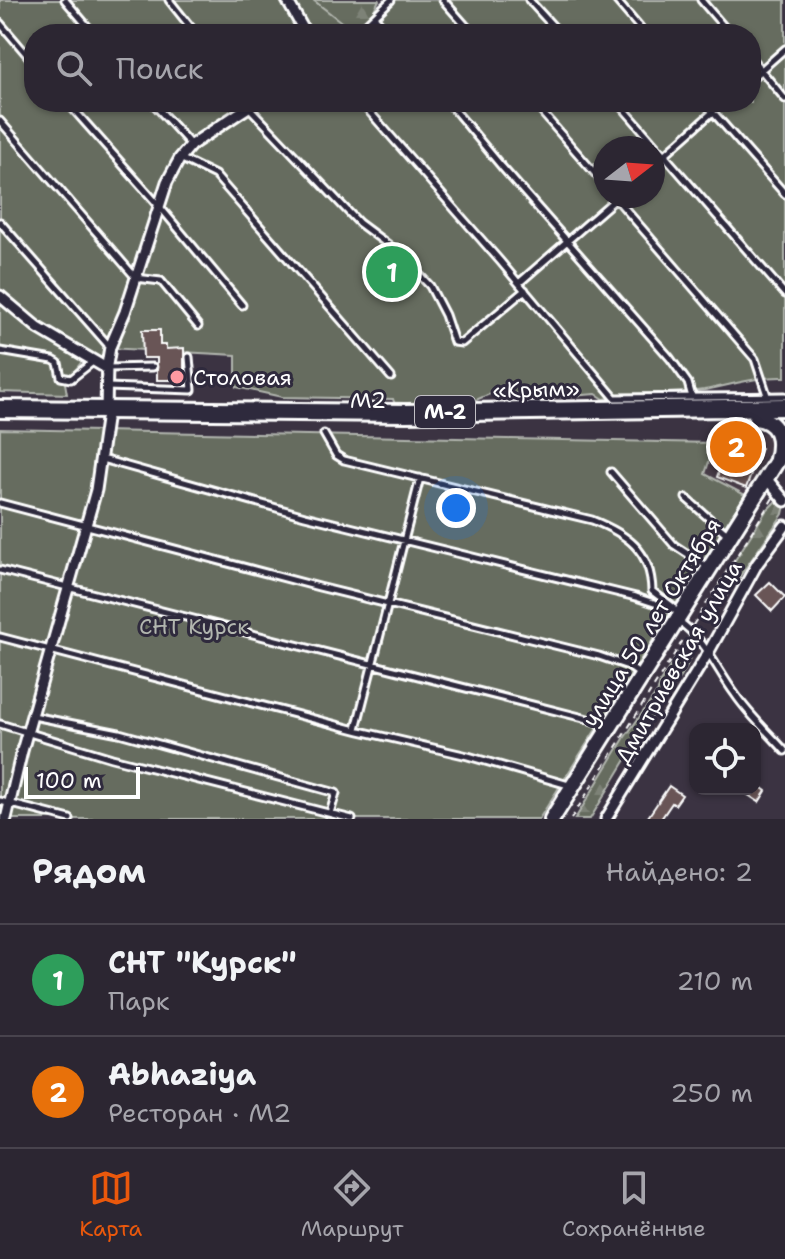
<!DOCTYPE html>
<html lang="ru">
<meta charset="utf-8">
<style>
:root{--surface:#2c2632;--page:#342e3a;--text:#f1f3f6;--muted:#a6a5ac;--line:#48434d;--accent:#ea580c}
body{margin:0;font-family:"Shantell Sans",sans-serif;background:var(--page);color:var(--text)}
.controls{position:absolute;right:24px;bottom:24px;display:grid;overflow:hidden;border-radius:16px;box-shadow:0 2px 6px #0004}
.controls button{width:72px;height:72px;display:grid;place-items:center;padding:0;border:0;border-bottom:2px solid var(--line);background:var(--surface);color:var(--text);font:40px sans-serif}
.compass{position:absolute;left:593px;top:136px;width:72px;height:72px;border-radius:50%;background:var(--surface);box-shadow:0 2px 6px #0004;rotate:73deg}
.scale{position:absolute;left:24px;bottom:20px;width:116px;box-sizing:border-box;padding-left:8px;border:4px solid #fff;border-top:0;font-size:22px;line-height:28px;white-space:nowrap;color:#fff;-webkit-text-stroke:6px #2f2a3d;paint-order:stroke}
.you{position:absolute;left:456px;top:508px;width:28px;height:28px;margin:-20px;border:6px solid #fff;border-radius:50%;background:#1a73e8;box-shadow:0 0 0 12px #1a73e833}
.badge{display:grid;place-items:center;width:52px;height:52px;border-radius:50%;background:var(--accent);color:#fff;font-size:26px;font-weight:700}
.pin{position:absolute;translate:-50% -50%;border:4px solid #fff;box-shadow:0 2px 8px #0006}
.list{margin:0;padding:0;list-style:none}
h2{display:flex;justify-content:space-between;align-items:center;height:104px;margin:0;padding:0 32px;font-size:34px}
h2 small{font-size:26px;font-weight:400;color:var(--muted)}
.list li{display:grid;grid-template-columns:52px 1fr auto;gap:24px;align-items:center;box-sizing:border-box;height:112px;padding:0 32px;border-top:2px solid var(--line)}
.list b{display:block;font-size:30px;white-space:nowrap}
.list p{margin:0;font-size:26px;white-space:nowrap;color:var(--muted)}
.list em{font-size:26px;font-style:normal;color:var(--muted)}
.icon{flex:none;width:44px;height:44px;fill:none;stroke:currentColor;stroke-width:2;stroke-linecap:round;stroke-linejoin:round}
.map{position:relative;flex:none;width:785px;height:819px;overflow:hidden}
.search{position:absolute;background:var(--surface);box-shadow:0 2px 6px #0004;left:24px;right:24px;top:24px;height:88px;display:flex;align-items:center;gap:20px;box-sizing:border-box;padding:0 28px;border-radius:32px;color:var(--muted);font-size:30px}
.sheet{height:328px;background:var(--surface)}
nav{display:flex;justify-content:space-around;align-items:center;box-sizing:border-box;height:112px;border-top:2px solid var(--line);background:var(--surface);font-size:22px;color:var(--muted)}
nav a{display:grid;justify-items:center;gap:4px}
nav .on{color:var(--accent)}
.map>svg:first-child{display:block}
</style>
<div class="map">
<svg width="785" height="819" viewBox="0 0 785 819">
<defs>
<pattern id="forest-firs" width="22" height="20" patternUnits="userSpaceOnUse" patternTransform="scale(2)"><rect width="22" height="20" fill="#666c5f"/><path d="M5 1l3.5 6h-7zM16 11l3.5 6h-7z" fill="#7d8277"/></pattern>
</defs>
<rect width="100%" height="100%" fill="#3b3342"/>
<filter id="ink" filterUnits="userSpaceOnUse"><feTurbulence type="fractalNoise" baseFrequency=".0125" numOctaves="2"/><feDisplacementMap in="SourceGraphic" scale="16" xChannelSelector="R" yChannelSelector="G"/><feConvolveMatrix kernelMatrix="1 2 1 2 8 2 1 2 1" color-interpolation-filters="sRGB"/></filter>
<g filter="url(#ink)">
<path fill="#493d48" d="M719,427L753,431L766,434L770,439L768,451L745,495L704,474Z"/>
<path fill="url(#forest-firs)" stroke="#b2b6af" stroke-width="2" d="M313,0H379L371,16L353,32Z
M779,498L785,505L783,514L722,602L717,601L713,595L766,511Z
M688,639L695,644L685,670L652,717L590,819H575L625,737L658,691L660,682Z"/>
<path fill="#666c5f" stroke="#b2b6af" stroke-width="2" fill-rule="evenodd" d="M0,0H313L353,31L386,0H785V377C757,376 732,385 704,390C671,395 637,392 604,399L596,394L545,398L533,394L492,393L476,400L395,405L393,399L282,397L236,387V355L108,348L103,364L84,359L65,383L67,394L0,392ZM34,34H751V102H34ZM605,148H653V196H605Z
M0,429L715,443L705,474L745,495L539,819H0Z"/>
<path fill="#695557" stroke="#fff" stroke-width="2" d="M142,330H160V345H166V349L184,348V380H157V358H143Z
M731,437L761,448L746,488L717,477Z
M770,582L785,597L772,611L756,595Z
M755,783L766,791L759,802L739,789H755Z
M669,786L682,795L675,805L672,803L661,819H652L648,817Z"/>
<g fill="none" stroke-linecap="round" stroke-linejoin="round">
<g stroke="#fff" stroke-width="11">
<path id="service" d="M65,0L94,34
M169,0L196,34
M443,0L473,34
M529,0L560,34
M616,0L645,34
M701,0L730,34
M374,17L390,34
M0,23L34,63
M356,34L391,0
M751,58L785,99
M751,79L785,49
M67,102L160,207L242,305
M152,102L191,145
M244,102L359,223L398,252L430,286L445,315L454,342L462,343L525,290
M361,102L500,261L615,398L785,396
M448,102L502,167L670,358L688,383L692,397
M533,102L605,185
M618,102L785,294
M704,102L785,194
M0,121L136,278L161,281L198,326
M180,158L215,175L391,377
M653,165L724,102
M614,196L755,359L767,395
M0,222L110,347
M519,283L619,196
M0,351L53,360L58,363L61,377L71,379L94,361
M107,368L153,367
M107,387L192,390L189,357
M324,434L336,455L344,460L592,520C627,534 651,550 652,591L673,607
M102,459L305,516L636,597L681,612
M611,472L674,545L709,568
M686,498L727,534
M0,503L319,587L599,656L628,666L642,676
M0,570L584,718L597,722L607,730
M678,621C704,637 717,670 735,694C749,715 769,733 785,751
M0,637L360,731L468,756L572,786
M33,716L119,733L336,793L330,813
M0,724L112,758L352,819
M356,729L420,478
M0,801L70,819"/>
</g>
<g stroke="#fff" stroke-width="15">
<path id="minor" d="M287,0L306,34
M0,296L38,328L106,368
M106,411L107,365L110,347L125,312L167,182L180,158L191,145L256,102
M766,478L785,501
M6,819L22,751L96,490L106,420
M606,819L708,653L757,564L785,526"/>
</g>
<g stroke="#fff" stroke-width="20">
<path id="primary" d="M756,418C779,421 782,439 777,459
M552,819L785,448"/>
</g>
<g stroke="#fff" stroke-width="22">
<path id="trunk" d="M0,409L406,413L785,407"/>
</g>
<path stroke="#fff" stroke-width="2" stroke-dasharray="6 6" stroke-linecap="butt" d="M693,625L773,498
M571,819L685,637"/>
<use href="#service" stroke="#2f2a3d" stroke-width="5"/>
<use href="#minor" stroke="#2f2a3d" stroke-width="9"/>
<use href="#primary" stroke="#2f2a3d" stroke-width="14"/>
<use href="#trunk" stroke="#2f2a3d" stroke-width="16"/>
</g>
</g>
<circle fill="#ff9aa2" stroke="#2f2a3d" stroke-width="3" cx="177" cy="377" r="8"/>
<g text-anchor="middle" stroke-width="6" stroke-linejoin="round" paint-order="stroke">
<rect fill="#2f2a3d" stroke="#c1bfc5" stroke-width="2" x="415" y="396" width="60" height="32" rx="6"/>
<g font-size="20" font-weight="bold" fill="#fff">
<text x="445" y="419">М-2</text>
</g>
<g font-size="22" fill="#fff" stroke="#2f2a3d" text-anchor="start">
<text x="193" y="385">Столовая</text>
</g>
<g font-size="22" fill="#fff" stroke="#2f2a3d">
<text transform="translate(536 389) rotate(-1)" y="8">«Крым»</text>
<text x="368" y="408">М2</text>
<text transform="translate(651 622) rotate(-58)" y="8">улица 50 лет Октября</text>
<text transform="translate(678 662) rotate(-60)" y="8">Дмитриевская улица</text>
</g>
<g font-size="22" fill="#b2b6af" stroke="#2f2a3d">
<text x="194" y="634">СНТ Курск</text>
</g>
</g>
</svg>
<div class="controls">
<button><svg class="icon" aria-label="locate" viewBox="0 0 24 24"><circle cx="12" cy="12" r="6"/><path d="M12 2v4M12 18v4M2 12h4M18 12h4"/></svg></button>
</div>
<svg class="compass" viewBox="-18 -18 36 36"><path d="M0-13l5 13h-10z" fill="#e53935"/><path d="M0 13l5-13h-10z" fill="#a6a5ac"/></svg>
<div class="scale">100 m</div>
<div class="you"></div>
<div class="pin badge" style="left:392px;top:272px;background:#2e9e5b">1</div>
<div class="pin badge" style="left:736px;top:447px;background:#e8710a">2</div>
<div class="search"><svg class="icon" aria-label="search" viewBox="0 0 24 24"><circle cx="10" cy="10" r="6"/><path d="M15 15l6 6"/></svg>Поиск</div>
</div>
<section class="sheet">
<h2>Рядом<small>Найдено: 2</small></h2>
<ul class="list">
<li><span class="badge" style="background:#2e9e5b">1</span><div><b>СНТ &quot;Курск&quot;</b><p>Парк</p></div><em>210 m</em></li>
<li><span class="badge" style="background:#e8710a">2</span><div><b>Abhaziya</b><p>Ресторан · М2</p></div><em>250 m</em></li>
</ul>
</section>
<nav>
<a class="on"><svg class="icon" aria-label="map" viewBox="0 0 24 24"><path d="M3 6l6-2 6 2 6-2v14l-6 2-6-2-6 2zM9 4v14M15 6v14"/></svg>Карта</a>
<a><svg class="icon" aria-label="directions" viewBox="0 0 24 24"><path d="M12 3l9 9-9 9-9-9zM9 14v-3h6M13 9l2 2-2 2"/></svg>Маршрут</a>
<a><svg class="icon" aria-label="saved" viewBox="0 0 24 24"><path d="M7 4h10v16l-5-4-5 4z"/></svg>Сохранённые</a>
</nav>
